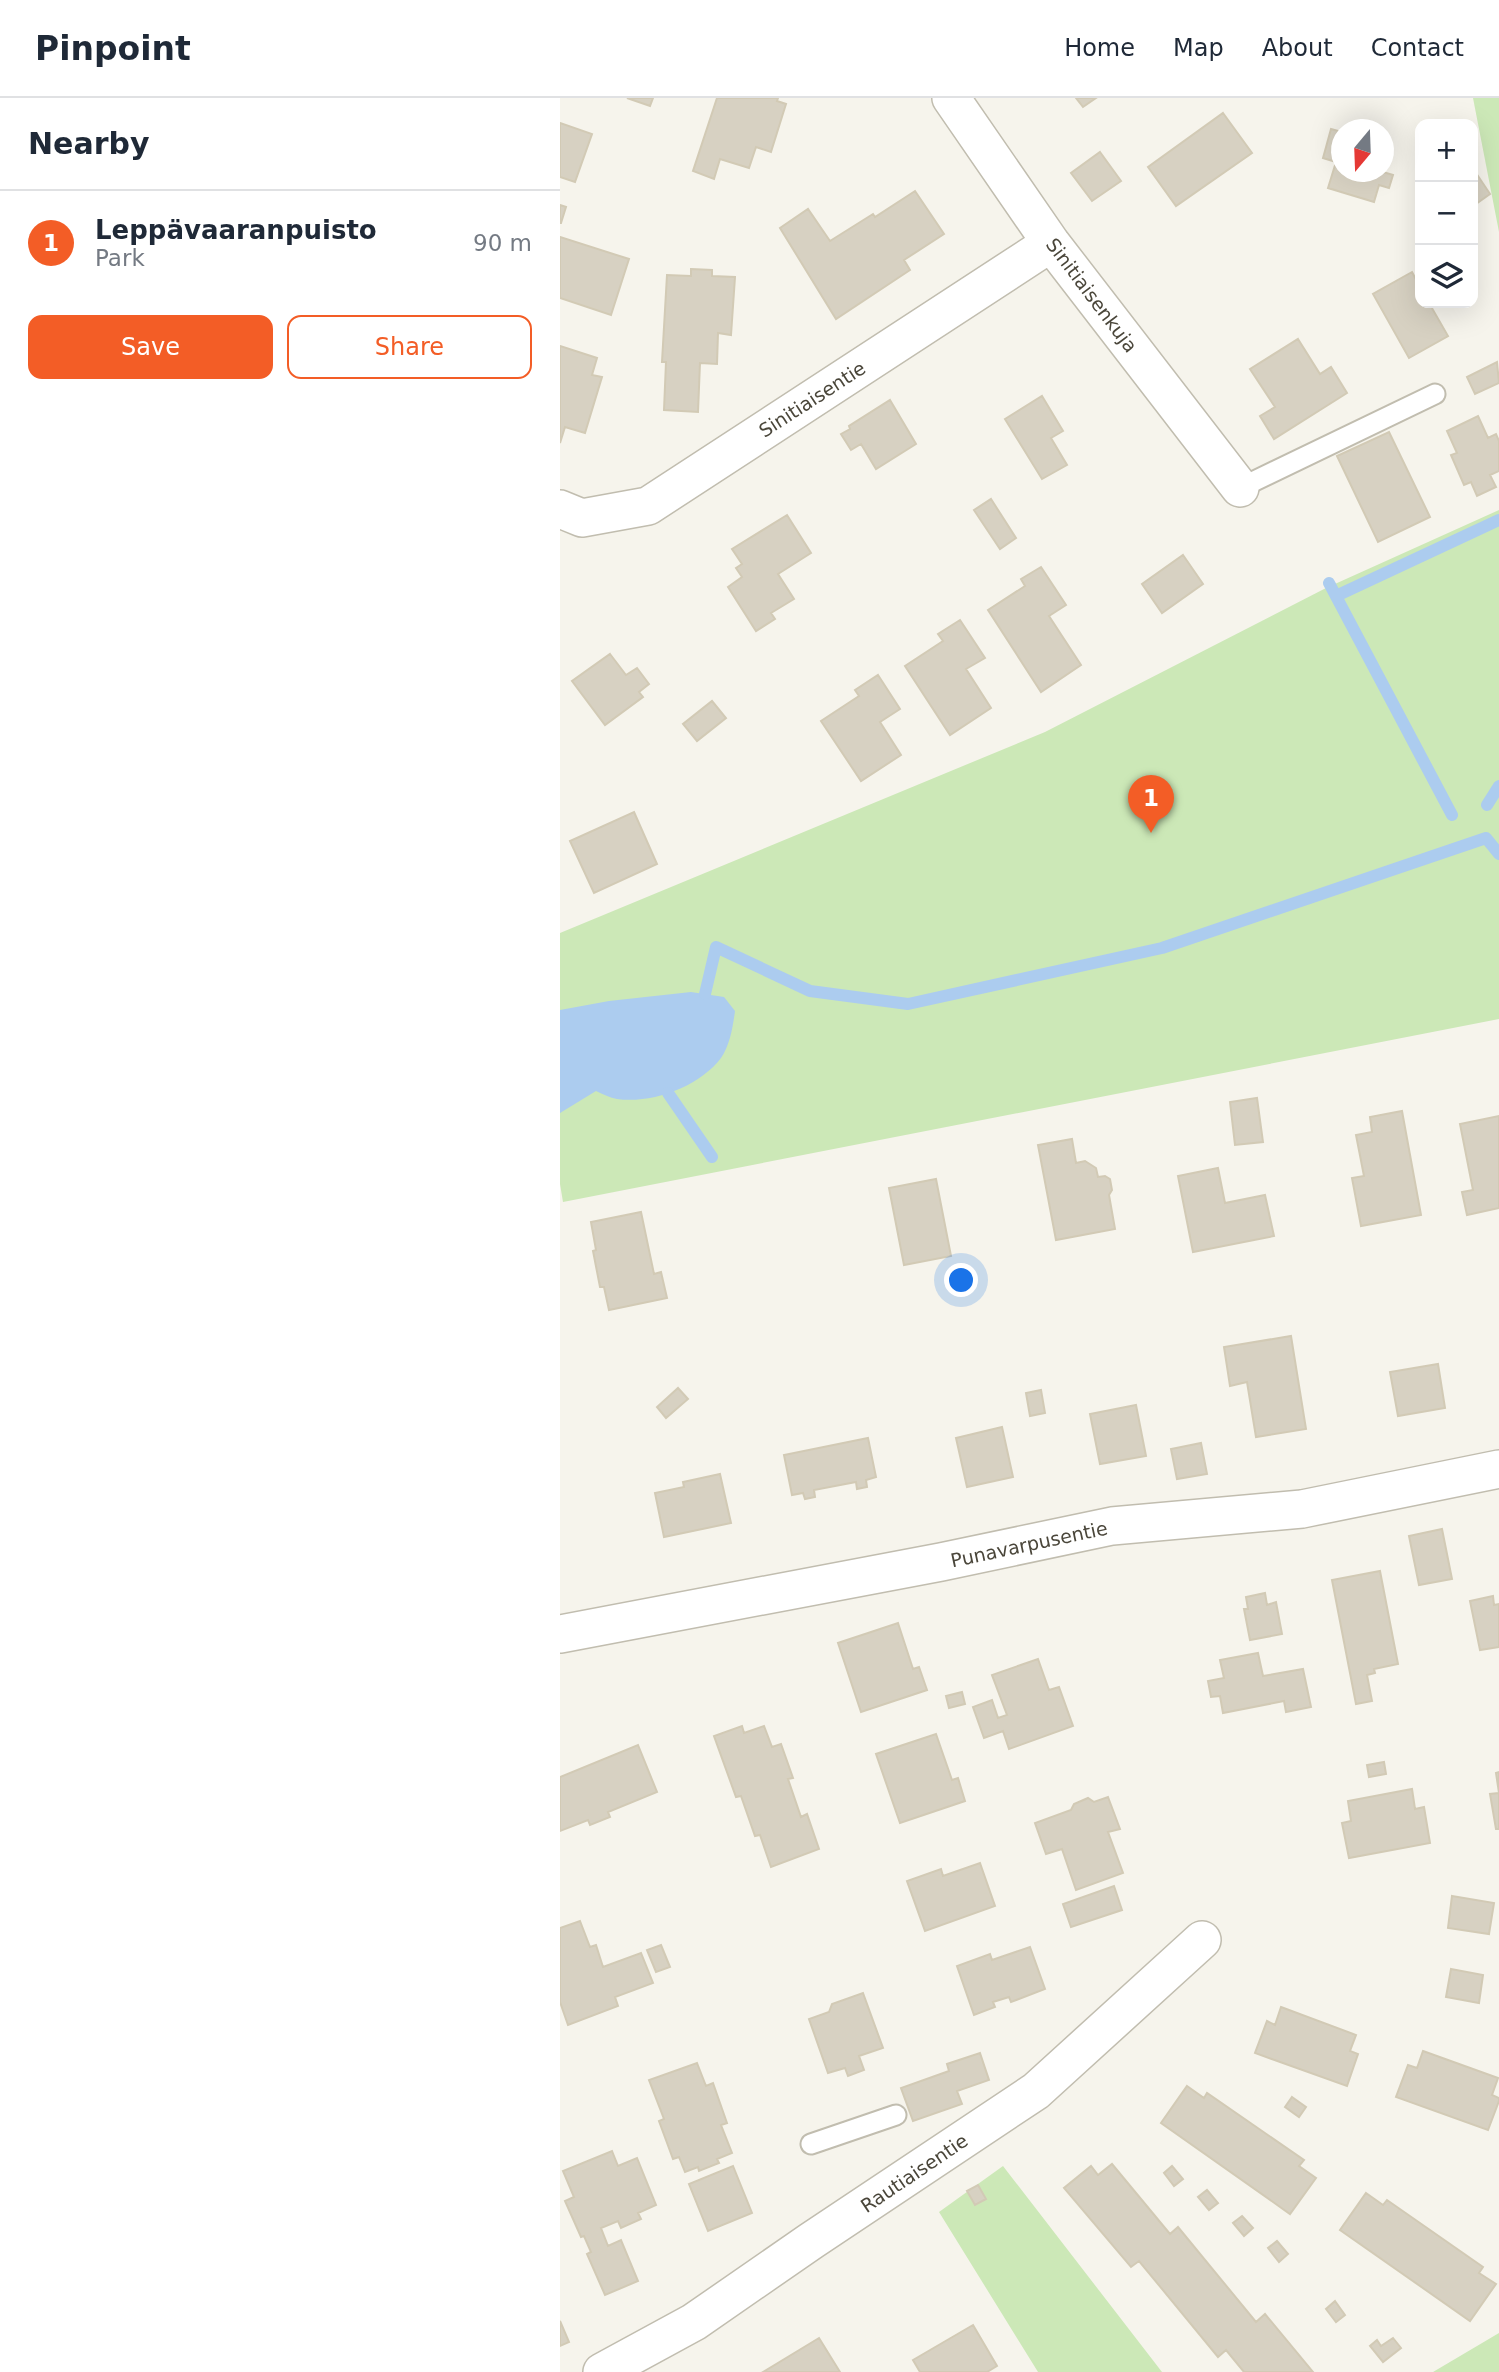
<!DOCTYPE html>
<meta charset="utf-8">
<style>
:root{--surface:#fff;--page:#f2f2f3;--text:#1f2937;--muted:#747a83;--line:#e0e1e3;--accent:#f35d26}
body{margin:0;font-family:"DejaVu Sans",sans-serif;background:var(--page);color:var(--text)}
.controls{position:absolute;right:21px;top:21px;display:grid;overflow:hidden;border-radius:14px;box-shadow:0 7px 28px #0002}
.controls button{width:63px;height:63px;display:grid;place-items:center;padding:0;border:0;border-bottom:2px solid var(--line);background:var(--surface);color:var(--text);font:35px sans-serif}
.compass{position:absolute;left:771px;top:21px;width:63px;height:63px;border-radius:50%;background:var(--surface);box-shadow:0 7px 28px #0002;rotate:199deg}
.you{position:absolute;left:402px;top:1183px;width:24px;height:24px;margin:-18px;border:5px solid #fff;border-radius:50%;background:#1a73e8;box-shadow:0 0 0 10px #1a73e833}
.badge{display:grid;place-items:center;width:46px;height:46px;border-radius:50%;background:var(--accent);color:#fff;font-size:23px;font-weight:700}
.pin{position:absolute;translate:-50% -58px;filter:drop-shadow(0 2px 4px #0008)}
.pin::after{content:'';position:absolute;top:37px;width:24px;height:21px;background:inherit;clip-path:polygon(0 0,100% 0,50% 100%)}
.list{margin:0;padding:0;list-style:none}
h2{display:flex;justify-content:space-between;align-items:center;height:91px;margin:0;padding:0 28px;font-size:30px}
h2 small{font-size:23px;font-weight:400;color:var(--muted)}
.list li{display:grid;grid-template-columns:46px 1fr auto;gap:21px;align-items:center;box-sizing:border-box;height:105px;padding:0 28px;border-top:2px solid var(--line)}
.list b{display:block;font-size:26px;white-space:nowrap}
.list p{margin:0;font-size:23px;white-space:nowrap;color:var(--muted)}
.list em{font-size:23px;font-style:normal;color:var(--muted)}
.actions{display:flex;gap:14px;padding:21px 28px}
.actions a{flex:1;padding:16px 0;border:2px solid var(--accent);border-radius:14px;text-align:center;font-size:24px;color:var(--accent)}
.actions .main{background:var(--accent);color:#fff}
.icon{flex:none;width:38px;height:38px;fill:none;stroke:currentColor;stroke-width:2;stroke-linecap:round;stroke-linejoin:round}
.map{position:relative;flex:none;width:939px;height:2274px;overflow:hidden}
header{display:flex;align-items:center;gap:42px;box-sizing:border-box;height:98px;padding:0 35px;background:var(--surface);border-bottom:2px solid var(--line)}
header strong{font-size:33px}
nav{display:flex;gap:38px;margin-inline-start:auto;font-size:24px}
main{display:flex}
aside{flex:1;background:var(--surface)}
.map>svg:first-child{display:block}
</style>
<header>
<strong>Pinpoint</strong>
<nav><a>Home</a><a>Map</a><a>About</a><a>Contact</a></nav>
</header>
<main>
<aside>
<h2>Nearby<small></small></h2>
<ul class="list">
<li><span class="badge">1</span><div><b>Leppävaaranpuisto</b><p>Park</p></div><em>90 m</em></li>
</ul>
<div class="actions"><a class="main">Save</a><a>Share</a></div>
</aside>
<div class="map">
<svg width="939" height="2274" viewBox="0 0 939 2274">
<rect width="100%" height="100%" fill="#f6f4ec"/>
<path fill="#cce8b7" d="M913,0H939V134Z
M939,412V921L3,1104L0,1086V835L485,634L766,490Z
M443,2068L602,2274H478L379,2114Z
M939,2235V2274H873Z"/>
<path fill="#acccef" d="M131,894L164,899L175,913C173,928 170,947 161,960C139,989 92,1006 57,1001C50,1000 43,996 36,993L0,1015V912L49,903Z"/>
<g fill="none" stroke-linecap="round" stroke-linejoin="round">
<path stroke="#acccef" stroke-width="12" d="M769,485L892,717
M776,498L939,422
M927,707L939,688
M145,896L156,849L250,893L348,906L602,850L926,740L939,756
M108,995L152,1059"/>
</g>
<path fill="#d7d1c2" stroke="#d2cab5" stroke-width="2" d="M67,0H93L90,8Z
M157,0H218L217,3L226,6L211,54L196,49L189,70L160,61L154,81L133,73Z
M516,0H536L523,9Z
M663,15L692,55L616,108L588,69Z
M0,25L32,36L15,84L0,79Z
M771,31L782,34V74H823L833,77L829,90L819,87L814,104L768,90L776,64L763,60Z
M824,47L831,49L824,73Z
M540,54L561,83L532,103L511,75Z
M914,72L930,96L913,108V73Z
M355,93L384,136L344,162L350,172L276,221L220,130L248,111L270,143L313,116L315,119Z
M0,107L6,109L1,125H0Z
M0,139L69,161L51,217L0,200Z
M131,171L152,172V178L175,179L171,237L158,235L157,266L140,265L138,314L104,312L106,264H102L107,177L131,178Z
M852,174L860,189V205H869L888,238L849,260L813,196Z
M738,241L760,276L771,269L787,295L714,341L700,318L715,309L690,271Z
M0,248L37,260L32,277L42,279L25,335L5,329L0,345Z
M937,264L939,285L915,296L907,279Z
M482,298L503,333L491,340L507,367L482,381L445,321Z
M330,302L356,346L316,371L301,346L291,352L281,336L290,331L289,328Z
M918,318L928,340L936,336L939,343V373L930,377L936,389L917,398L911,384L904,387L891,357L897,355L887,333Z
M829,334L870,419L818,444L777,358Z
M431,401L456,440L440,451L414,412Z
M227,417L251,455L218,476L234,501L211,515L215,521L196,533L168,489L182,479L176,470L182,466L172,451Z
M623,457L643,486L602,515L582,486Z
M481,469L506,507L489,518L521,567L481,594L428,512L465,488L461,481Z
M400,522L425,560L406,571L431,610L390,637L345,568L383,543L378,536Z
M50,556L66,577L77,570L89,586L79,594L83,599L45,627L12,583Z
M318,577L340,611L320,624L341,657L301,683L261,623L299,598L295,592Z
M152,603L166,620L137,643L123,626Z
M74,714L97,766L34,795L10,743Z
M697,1000L703,1044L675,1047L670,1004Z
M842,1013L861,1117L801,1128L792,1080L804,1078L796,1037L812,1034L810,1019Z
M939,1018V1110L907,1117L902,1094L913,1092L900,1026Z
M512,1041L516,1065L525,1063L536,1070L538,1079L545,1078L550,1081L552,1092L549,1097L555,1131L496,1142L478,1047Z
M658,1070L665,1105L705,1097L714,1138L633,1154L618,1078Z
M376,1081L391,1158L344,1167L329,1090Z
M81,1114L94,1176L101,1174L107,1200L49,1212L44,1189H40L33,1153L36,1152L31,1124Z
M731,1238L746,1331L696,1339L687,1284L670,1288L664,1249Z
M878,1266L885,1310L838,1318L830,1274Z
M118,1290L128,1301L106,1320L97,1309Z
M481,1292L485,1315L470,1318L466,1295Z
M576,1307L586,1358L540,1366L530,1316Z
M442,1329L453,1379L407,1389L396,1340Z
M308,1340L316,1379L306,1382L307,1389L297,1391L296,1384L254,1392L255,1399L245,1401L243,1395L232,1397L224,1357Z
M641,1345L647,1376L617,1381L611,1351Z
M160,1376L171,1425L104,1439L95,1395L124,1389L123,1384Z
M882,1431L892,1481L859,1487L849,1438Z
M820,1473L838,1566L814,1571L815,1575L807,1577L812,1603L796,1606L772,1482Z
M705,1495L707,1507L716,1504L722,1536L690,1542L684,1511H688L686,1499Z
M933,1498L934,1507L939,1506V1549L920,1552L910,1503Z
M338,1525L353,1571L359,1569L367,1592L301,1614L278,1545Z
M698,1555L703,1578L743,1571L751,1609L726,1614L724,1603L663,1615L660,1598L651,1599L648,1583L664,1580L660,1562Z
M478,1561L489,1592L499,1589L513,1628L449,1651L443,1633L424,1640L413,1609L432,1602L438,1620L447,1617L432,1577Z
M402,1594L405,1606L389,1610L386,1598Z
M182,1628L184,1635L204,1628L212,1649L221,1646L233,1680L228,1681L241,1719L247,1716L259,1751L211,1769L200,1737L195,1738L181,1698L176,1699L154,1638Z
M376,1636L392,1682L398,1680L405,1703L340,1725L316,1656Z
M78,1647L97,1694L48,1714L50,1719L30,1727L28,1722L0,1733V1679Z
M824,1664L826,1676L809,1679L807,1667Z
M939,1674V1731H936L930,1696L939,1695L936,1675Z
M852,1691L855,1711L864,1709L870,1745L789,1760L782,1725L791,1723L788,1703Z
M548,1699L560,1731L548,1734L563,1775L516,1792L502,1751L486,1756L475,1725L511,1712L514,1706L528,1700L534,1704Z
M420,1765L435,1808L365,1833L347,1783L381,1771L383,1778Z
M554,1788L562,1812L511,1829L503,1806Z
M892,1798L934,1805L929,1836L888,1830Z
M20,1823L30,1849L36,1847L43,1869L81,1855L93,1885L55,1899L58,1908L8,1927L0,1904V1830Z
M101,1847L110,1869L96,1874L87,1852Z
M470,1849L485,1891L451,1904L449,1899L433,1904L435,1909L414,1917L397,1868L430,1856L432,1862Z
M891,1871L923,1877L919,1905L886,1899Z
M303,1895L323,1950L299,1958L304,1972L288,1978L285,1970L268,1975L249,1921L269,1914L272,1906Z
M721,1909L796,1937L790,1953L798,1956L787,1988L695,1955L707,1923L715,1927Z
M863,1953L938,1980L932,1997L939,2000V2003L928,2032L836,1999L848,1967L857,1970Z
M420,1955L429,1982L397,1993L402,2006L353,2023L341,1990L389,1973L387,1966Z
M137,1965L146,1988L153,1985L167,2025L161,2027L172,2055L157,2061L159,2065L139,2073L138,2069L125,2074L119,2059L113,2061L99,2023L104,2021L89,1982Z
M627,1988L644,2000L647,1995L744,2062L739,2068L756,2080L730,2116L601,2025Z
M732,1999L746,2009L739,2019L725,2009Z
M52,2053L58,2068L77,2060L96,2107L78,2115L81,2121L61,2130L58,2123L41,2130L48,2148L61,2142L78,2183L45,2197L27,2156L31,2154L24,2138L21,2139L5,2103L14,2099L3,2073Z
M552,2066L610,2136L618,2129L696,2224L705,2216L753,2274H684L666,2252L658,2259L579,2163L571,2169L504,2090L531,2068L538,2077Z
M173,2068L192,2115L148,2133L129,2086Z
M612,2068L623,2081L614,2088L604,2075Z
M418,2087L426,2101L415,2107L407,2093Z
M647,2092L658,2105L649,2112L638,2099Z
M806,2095L823,2107L827,2102L923,2169L919,2175L936,2186L910,2223L780,2132Z
M682,2118L693,2130L684,2138L673,2125Z
M717,2143L728,2156L719,2164L708,2150Z
M775,2203L785,2217L776,2224L766,2211Z
M0,2223L9,2244L0,2248Z
M413,2227L437,2268L427,2274H360L353,2262Z
M259,2240L280,2274H203Z
M833,2240L841,2250L823,2264L810,2248L817,2242L821,2248Z"/>
<g fill="none" stroke-linecap="round" stroke-linejoin="round">
<g stroke="#c1bdaf" stroke-width="23">
<path id="service" d="M680,390L875,296
M251,2046L336,2017"/>
</g>
<g stroke="#c1bdaf" stroke-width="40">
<path id="minor" d="M391,0L491,145L680,390
M0,411L22,420L88,408L491,145
M0,1536L381,1464L552,1428L742,1411L939,1371
M42,2274L134,2224L251,2143L476,1993L642,1842"/>
</g>
<use href="#service" stroke="#fff" stroke-width="19"/>
<use href="#minor" stroke="#fff" stroke-width="37"/>
</g>
<g text-anchor="middle" stroke-width="6" stroke-linejoin="round" paint-order="stroke">
<g font-size="19" fill="#4a463a" stroke="#fff">
<text transform="translate(532 197) rotate(53)" y="7">Sinitiaisenkuja</text>
<text transform="translate(252 301) rotate(-33)" y="7">Sinitiaisentie</text>
<text transform="translate(469 1446) rotate(-12)" y="7">Punavarpusentie</text>
<text transform="translate(354 2075) rotate(-34)" y="7">Rautiaisentie</text>
</g>
</g>
</svg>
<div class="controls">
<button>+</button>
<button>−</button>
<button><svg class="icon" aria-label="layers" viewBox="0 0 24 24"><path d="M12 4l9 5-9 5-9-5zM3 14l9 5 9-5"/></svg></button>
</div>
<svg class="compass" viewBox="-18 -18 36 36"><path d="M0-13l5 13h-10z" fill="#e53935"/><path d="M0 13l5-13h-10z" fill="#747a83"/></svg>
<div class="you"></div>
<div class="pin badge" style="left:591px;top:735px">1</div>
</div>
</main>
